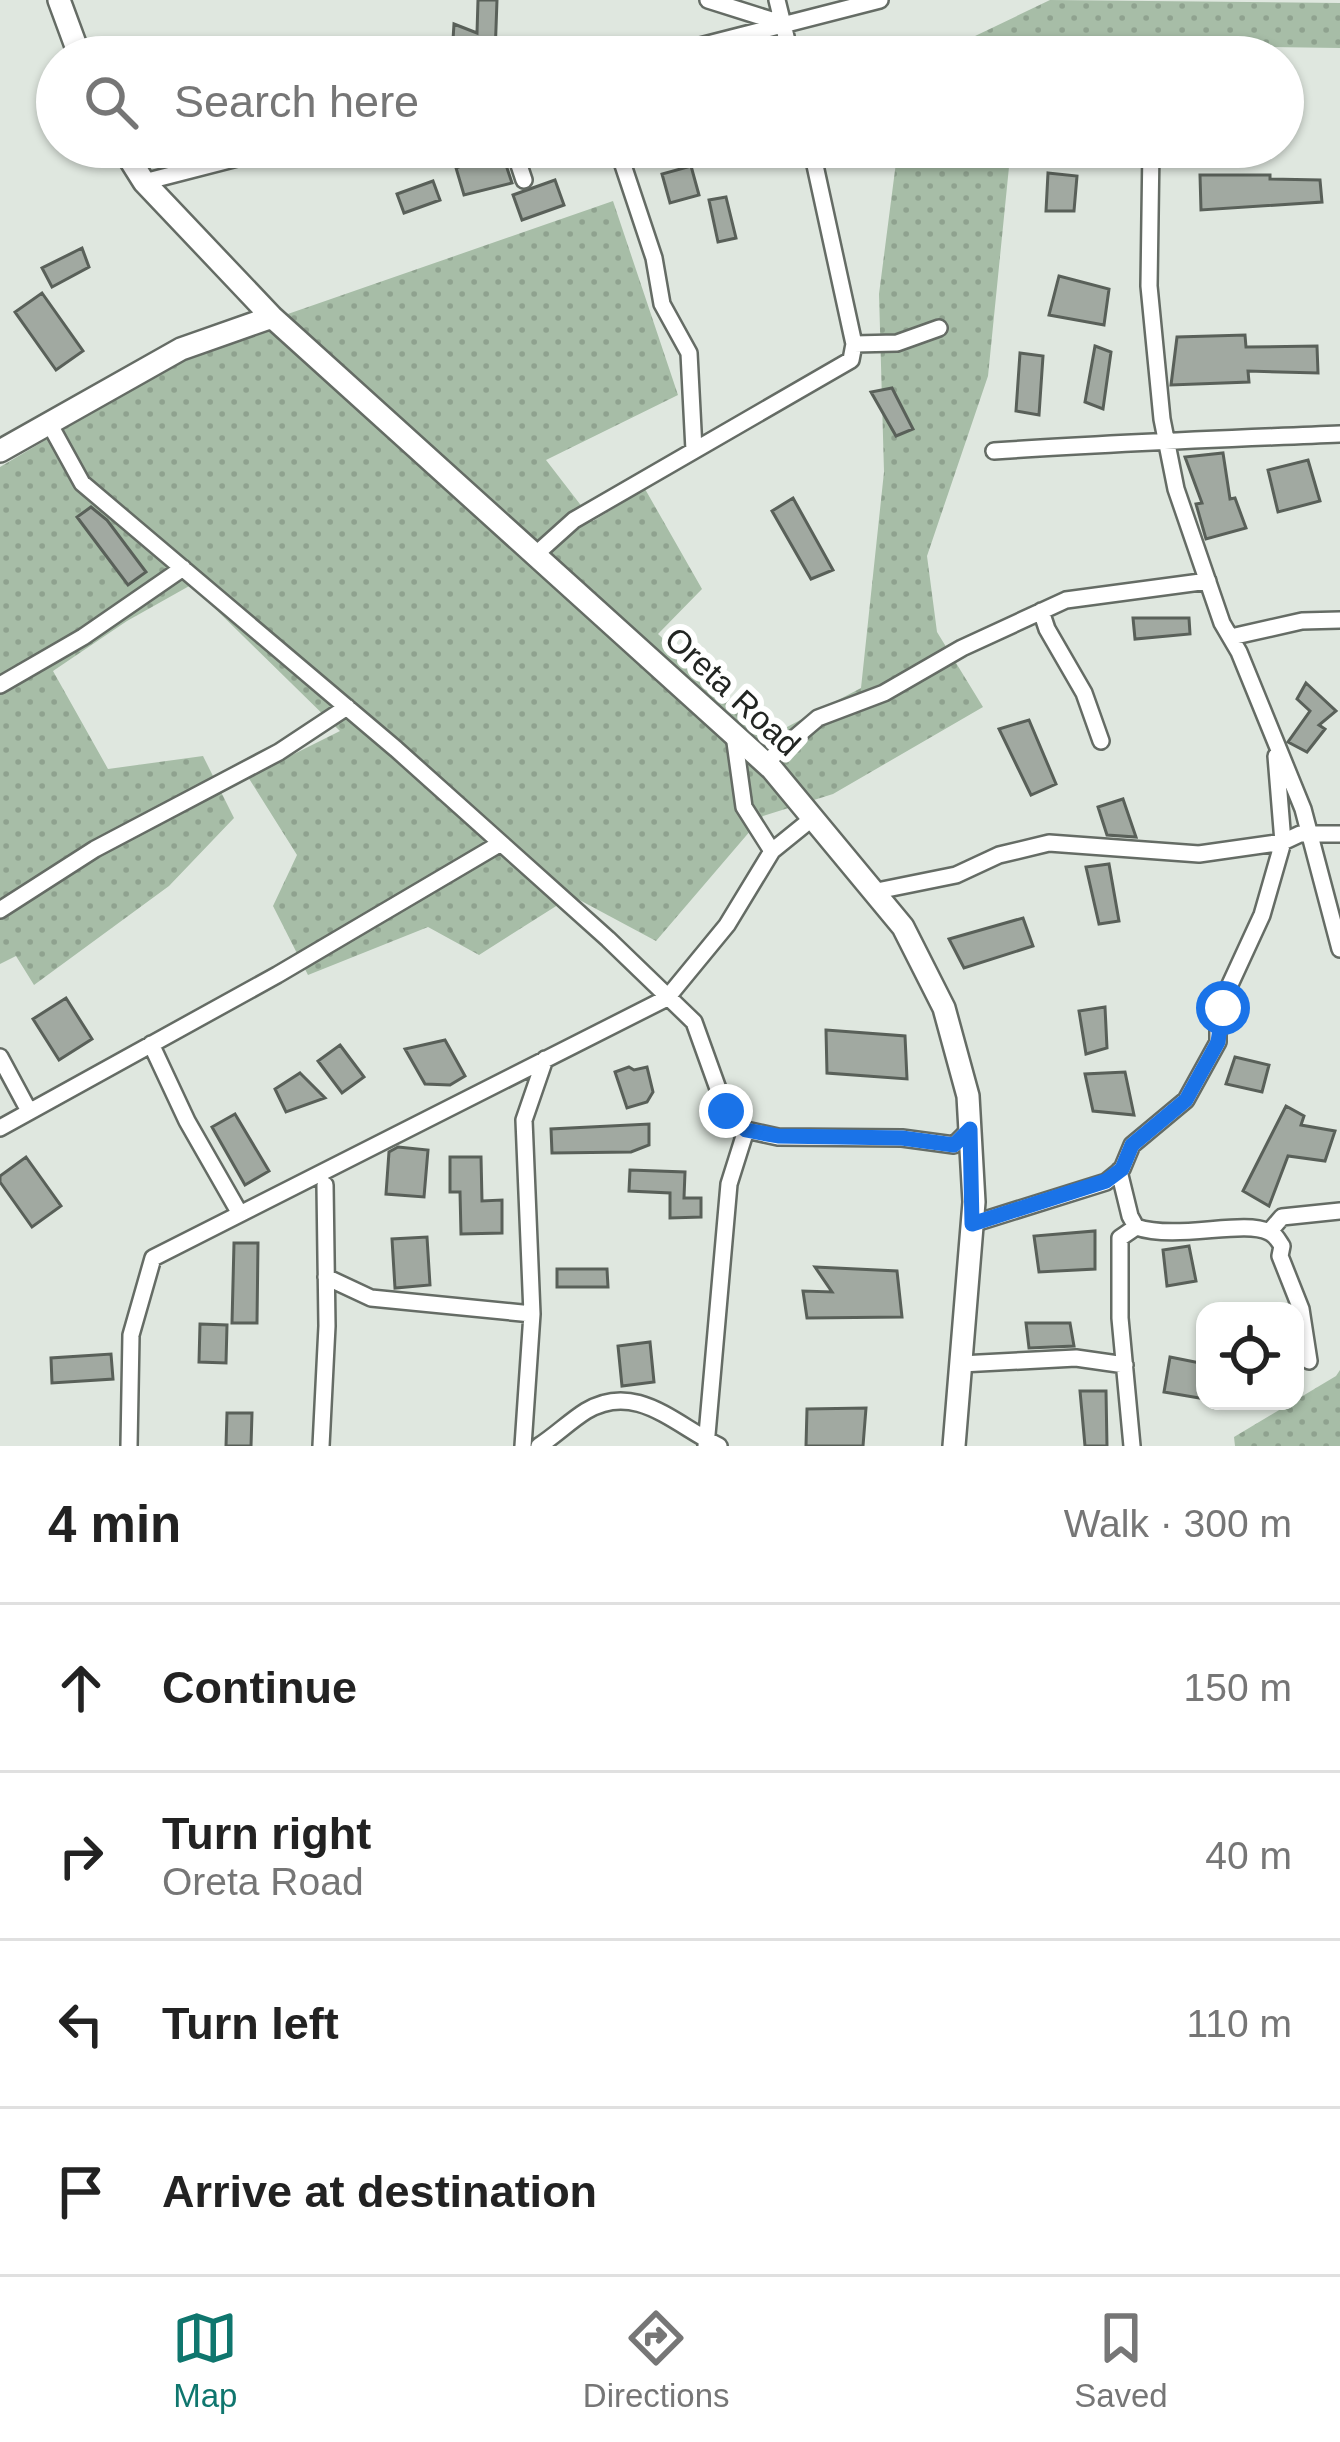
<!DOCTYPE html>
<meta charset="utf-8">
<style>
:root{--surface:#fff;--page:#f2f2f2;--text:#222;--muted:#767676;--line:#e0e0e0;--accent:#0f766e}
body{margin:0;font-family:Arial,sans-serif;background:var(--page);color:var(--text)}
.controls{position:absolute;right:36px;bottom:36px;display:grid;overflow:hidden;border-radius:24px;box-shadow:0 3px 9px #0004}
.controls button{width:108px;height:108px;display:grid;place-items:center;padding:0;border:0;border-bottom:3px solid var(--line);background:var(--surface);color:var(--text);font:60px sans-serif}
.stop{position:absolute;width:36px;height:36px;margin:-27px;border:9px solid #1a73e8;border-radius:50%;background:#fff}
.stop.end{background:#1a73e8;border-color:#fff;box-shadow:0 3px 12px #0008}
.list{margin:0;padding:0;list-style:none}
h2{display:flex;justify-content:space-between;align-items:center;height:156px;margin:0;padding:0 48px;font-size:51px}
h2 small{font-size:39px;font-weight:400;color:var(--muted)}
.list li{display:grid;grid-template-columns:78px 1fr auto;gap:36px;align-items:center;box-sizing:border-box;height:168px;padding:0 48px;border-top:3px solid var(--line)}
.list b{display:block;font-size:45px;white-space:nowrap}
.list p{margin:0;font-size:39px;white-space:nowrap;color:var(--muted)}
.list em{font-size:39px;font-style:normal;color:var(--muted)}
.icon{flex:none;width:66px;height:66px;fill:none;stroke:currentColor;stroke-width:2;stroke-linecap:round;stroke-linejoin:round}
.map{position:relative;flex:none;width:1340px;height:1446px;overflow:hidden}
.search{position:absolute;background:var(--surface);box-shadow:0 3px 9px #0004;left:36px;right:36px;top:36px;height:132px;display:flex;align-items:center;gap:30px;box-sizing:border-box;padding:0 42px;border-radius:66px;color:var(--muted);font-size:45px}
.sheet{height:828px;background:var(--surface)}
nav{display:flex;justify-content:space-around;align-items:center;box-sizing:border-box;height:168px;border-top:3px solid var(--line);background:var(--surface);font-size:33px;color:var(--muted)}
nav a{display:grid;justify-items:center;gap:6px}
nav .on{color:var(--accent)}
.map>svg:first-child{display:block}
</style>
<div class="map">
<svg width="1340" height="1446" viewBox="0 0 1340 1446">
<defs>
<pattern id="grass-dots" width="8" height="8" patternUnits="userSpaceOnUse" patternTransform="scale(3)"><rect width="8" height="8" fill="#a7bda7"/><path d="M2 2h.1M6 6h.1" fill="none" stroke="#8fa28f" stroke-width="1.8" stroke-linecap="round"/></pattern>
</defs>
<rect width="100%" height="100%" fill="#dfe7df"/>
<path fill="url(#grass-dots)" d="M1050,0L1340,3V48L1147,45L1111,57H958L973,37Z
M898,147H1011L988,376L927,556L937,632L983,707L833,794L763,816L656,941L572,896L479,955L428,927L308,975L273,906L297,855L248,777L340,731L191,585L127,621L53,671L108,769L203,756L234,818L169,886L34,985L16,956L0,964V467L216,339L613,201L678,395L546,460L593,521L645,489L702,589L658,634L768,737L861,688L884,472L879,294Z
M1340,1370V1446H1235L1234,1437L1336,1376Z"/>
<path fill="#a1a9a1" stroke="#596059" stroke-width="3" d="M478,0H497L495,56L452,55L454,24L477,33Z
M501,150L512,183L464,195L456,168Z
M691,166L699,195L670,203L662,174Z
M1048,173L1077,176L1074,211H1046Z
M1200,175H1270V179L1320,180L1322,202L1201,210Z
M555,180L564,205L522,220L513,195Z
M433,181L440,200L404,213L397,194Z
M726,197L736,238L718,242L709,200Z
M82,248L89,267L52,287L42,268Z
M1059,276L1109,289L1104,325L1049,315Z
M42,293L83,351L56,370L15,312Z
M1245,335L1246,347L1317,346L1318,373L1248,371L1249,382L1171,385L1177,337Z
M1095,346L1111,352L1103,409L1085,402Z
M1020,353L1043,356L1039,415L1016,411Z
M892,388L913,429L896,436L871,392Z
M1223,453L1230,499L1235,498L1246,528L1206,539L1196,504L1202,503L1185,457Z
M1308,460L1320,501L1278,512L1268,470Z
M793,498L833,570L811,579L772,511Z
M91,507L107,520L146,572L128,585L77,517Z
M1133,618H1189L1190,634L1135,639Z
M1306,683L1336,711L1319,725L1325,729L1307,752L1288,742L1310,711L1297,699Z
M1029,720L1056,784L1031,795L999,729Z
M1123,799L1136,837L1107,835L1098,807Z
M1109,864L1119,921L1099,924L1086,867Z
M1023,918L1033,946L964,968L949,939Z
M66,998L92,1039L59,1060L33,1019Z
M1105,1007L1107,1048L1086,1054L1079,1011Z
M826,1030L905,1036L907,1079L827,1073Z
M445,1040L465,1076L450,1085L425,1084L405,1049Z
M340,1045L364,1077L342,1093L318,1061Z
M1235,1057L1269,1065L1262,1092L1226,1084Z
M629,1067L634,1070L647,1067L653,1092L647,1102L627,1108L615,1072Z
M1125,1072L1134,1115L1093,1111L1085,1074Z
M300,1073L325,1098L286,1112L275,1089Z
M1286,1106L1304,1116L1301,1125L1335,1131L1325,1161L1288,1156L1269,1206L1243,1191Z
M235,1114L269,1171L245,1185L212,1127Z
M649,1124V1145L631,1152L552,1153L551,1129Z
M398,1147L428,1150L424,1197L386,1194L389,1152Z
M26,1157L61,1206L32,1227L0,1182V1176Z
M450,1157H481L482,1201L502,1200V1233L461,1234L460,1192H450Z
M630,1170L685,1172L684,1198H701V1217L670,1218V1193L629,1191Z
M1095,1231V1269L1039,1272L1034,1236Z
M427,1237L430,1285L395,1288L392,1239Z
M234,1243H258L257,1323H232Z
M1189,1246L1196,1281L1167,1286L1163,1250Z
M815,1267L897,1271L902,1317L807,1318L803,1291L832,1292Z
M557,1269H607L608,1287H557Z
M1026,1323H1070L1074,1346L1029,1348Z
M200,1324L227,1325L226,1363L199,1362Z
M650,1342L654,1382L622,1386L618,1346Z
M111,1354L113,1379L52,1383L51,1358Z
M1170,1357L1205,1364V1399L1164,1392Z
M1080,1391H1106L1107,1446H1085Z
M866,1408L863,1446H806L807,1409Z
M227,1413H252L251,1446H226Z"/>
<g fill="none" stroke-linecap="round" stroke-linejoin="round">
<g stroke="#656c65" stroke-width="20">
<path id="street" d="M708,0L781,23
M777,0L791,57
M657,57L880,0
M513,147L524,180
M617,147L654,258L662,304L689,353L694,450
M1151,147L1149,286L1162,419L1176,489L1222,623L1239,652L1303,809L1340,949
M144,182L280,147
M854,344L897,343L939,328
M49,423L82,483L396,749L608,939L694,1022L726,1111L746,1130L778,1137L902,1138L954,1145L970,1129
M994,451C1109,443 1224,439 1340,434
M535,555L574,520L851,360L854,344L811,147
M1041,611L1047,629L1084,693L1101,741
M1231,637L1302,621L1340,620
M0,685L83,637L183,568
M734,735L744,807L772,851
M765,763L818,718L884,693L962,648L1066,600L1208,581
M877,891L956,875L999,855L1049,843L1199,854L1283,842L1300,834H1340
M0,910L95,849L279,752L347,707
M151,1044L187,1121L239,1212
M0,1057L29,1111
M0,1128L277,975L501,843
M1119,1171L1130,1216L1136,1227C1178,1241 1243,1219 1269,1232C1276,1235 1278,1240 1282,1246L1280,1256L1301,1309L1309,1361
M972,1224L1106,1182L1122,1169L1132,1145L1186,1100L1218,1042V1026L1227,991L1262,915L1283,842L1276,756
M1269,1232L1282,1217L1340,1211
M326,1277L371,1298L532,1314
M961,1364L1076,1358L1125,1365
M129,1446L131,1335L153,1258L667,998L727,925L772,851L814,817
M321,1446L327,1326L325,1185
M523,1446L532,1314L524,1120L545,1059
M539,1446C556,1435 570,1421 586,1411C636,1381 675,1425 719,1446
M706,1446L729,1184L746,1130
M1132,1446L1120,1318V1238L1136,1227"/>
</g>
<g stroke="#656c65" stroke-width="26">
<path id="secondary" d="M59,0L80,57
M122,147L144,182L272,317L772,769L903,927L944,1008L968,1096L974,1202L954,1446
M0,451L181,349L272,317"/>
</g>
<use href="#street" stroke="#fff" stroke-width="15"/>
<use href="#secondary" stroke="#fff" stroke-width="21"/>
</g>
<g fill="none" stroke-linecap="round" stroke-linejoin="round">
<path stroke="#1a73e8" stroke-width="15" d="M726,1111L746,1130L778,1136L902,1138L954,1145L970,1129L972,1224L1106,1181L1122,1169L1132,1145L1186,1100L1218,1042L1223,1008"/>
</g>
<g text-anchor="middle" stroke-width="12" stroke-linejoin="round" paint-order="stroke">
<g font-size="33" fill="#222522" stroke="#fff">
<text transform="translate(733 691) rotate(43)" y="12">Oreta Road</text>
</g>
</g>
</svg>
<div class="controls">
<button><svg class="icon" aria-label="locate" viewBox="0 0 24 24"><circle cx="12" cy="12" r="6"/><path d="M12 2v4M12 18v4M2 12h4M18 12h4"/></svg></button>
</div>
<div class="stop" style="left:1223px;top:1008px"></div>
<div class="stop end" style="left:726px;top:1111px"></div>
<div class="search"><svg class="icon" aria-label="search" viewBox="0 0 24 24"><circle cx="10" cy="10" r="6"/><path d="M15 15l6 6"/></svg>Search here</div>
</div>
<section class="sheet">
<h2>4 min<small>Walk · 300 m</small></h2>
<ul class="list">
<li><svg class="icon" aria-label="ahead" viewBox="0 0 24 24"><path d="M12 20V5M6 11l6-6 6 6"/></svg><div><b>Continue</b></div><em>150 m</em></li>
<li><svg class="icon" aria-label="right" viewBox="0 0 24 24"><path d="M7 20v-9h11M14 6l5 5-5 5"/></svg><div><b>Turn right</b><p>Oreta Road</p></div><em>40 m</em></li>
<li><svg class="icon" aria-label="left" viewBox="0 0 24 24"><path d="M17 20v-9H6M10 6l-5 5 5 5"/></svg><div><b>Turn left</b></div><em>110 m</em></li>
<li><svg class="icon" aria-label="arrive" viewBox="0 0 24 24"><path d="M6 21V4h12l-3 4 3 4H6"/></svg><div><b>Arrive at destination</b></div></li>
</ul>
</section>
<nav>
<a class="on"><svg class="icon" aria-label="map" viewBox="0 0 24 24"><path d="M3 6l6-2 6 2 6-2v14l-6 2-6-2-6 2zM9 4v14M15 6v14"/></svg>Map</a>
<a><svg class="icon" aria-label="directions" viewBox="0 0 24 24"><path d="M12 3l9 9-9 9-9-9zM9 14v-3h6M13 9l2 2-2 2"/></svg>Directions</a>
<a><svg class="icon" aria-label="saved" viewBox="0 0 24 24"><path d="M7 4h10v16l-5-4-5 4z"/></svg>Saved</a>
</nav>
